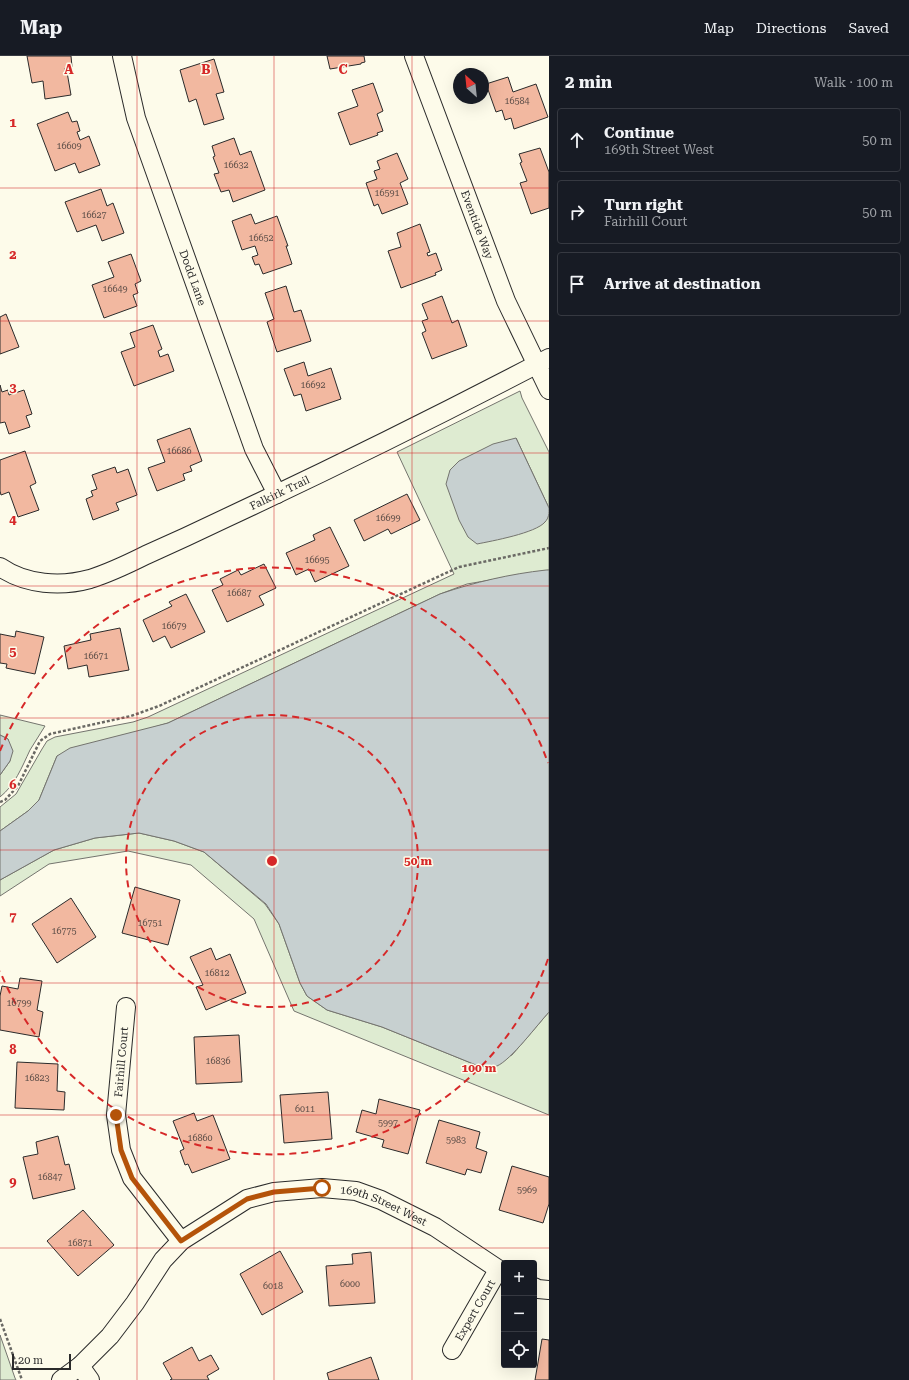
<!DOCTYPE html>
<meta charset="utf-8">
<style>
:root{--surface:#171b24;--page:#20242c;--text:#f1f3f6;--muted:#9ea1a6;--line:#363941}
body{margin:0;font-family:"Roboto Serif",serif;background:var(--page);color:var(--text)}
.controls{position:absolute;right:12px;bottom:12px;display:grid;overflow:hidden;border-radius:4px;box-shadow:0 4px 16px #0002}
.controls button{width:36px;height:36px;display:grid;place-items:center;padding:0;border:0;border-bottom:1px solid var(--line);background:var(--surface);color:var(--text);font:20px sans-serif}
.compass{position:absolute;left:453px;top:12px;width:36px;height:36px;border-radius:50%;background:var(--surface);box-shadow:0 4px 16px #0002;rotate:333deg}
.scale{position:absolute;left:12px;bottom:10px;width:59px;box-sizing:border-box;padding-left:4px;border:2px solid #2b2b2b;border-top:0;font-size:11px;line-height:14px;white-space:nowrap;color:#2b2b2b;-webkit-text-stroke:3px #fdfbea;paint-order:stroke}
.stop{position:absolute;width:12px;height:12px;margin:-9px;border:3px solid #b45309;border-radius:50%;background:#fff}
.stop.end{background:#b45309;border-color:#fff;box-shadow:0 1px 4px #0008}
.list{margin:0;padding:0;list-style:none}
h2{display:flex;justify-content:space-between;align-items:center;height:52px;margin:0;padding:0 16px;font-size:17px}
h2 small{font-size:13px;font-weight:400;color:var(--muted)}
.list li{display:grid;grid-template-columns:26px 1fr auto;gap:12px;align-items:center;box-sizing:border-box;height:64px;margin:0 8px 8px;padding:0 8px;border:1px solid var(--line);border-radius:4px}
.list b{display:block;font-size:15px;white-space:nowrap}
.list p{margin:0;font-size:13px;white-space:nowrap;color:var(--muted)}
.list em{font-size:13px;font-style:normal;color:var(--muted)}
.icon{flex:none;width:22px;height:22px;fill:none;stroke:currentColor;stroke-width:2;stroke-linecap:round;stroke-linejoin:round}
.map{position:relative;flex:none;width:549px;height:1324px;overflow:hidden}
header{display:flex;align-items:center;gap:24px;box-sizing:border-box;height:56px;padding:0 20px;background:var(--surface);border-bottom:1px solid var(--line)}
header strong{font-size:19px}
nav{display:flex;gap:22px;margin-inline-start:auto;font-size:14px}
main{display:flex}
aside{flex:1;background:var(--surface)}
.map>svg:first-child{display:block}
</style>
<header>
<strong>Map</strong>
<nav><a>Map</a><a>Directions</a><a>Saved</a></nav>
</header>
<main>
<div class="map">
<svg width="549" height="1324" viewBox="0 0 549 1324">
<rect width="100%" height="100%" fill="#fdfbea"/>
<path fill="#deebd1" stroke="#74746e" d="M520,335L522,342L549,396V452L516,382L544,467L549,459V514L467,528L440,538L168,667L57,700L39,744L28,755L0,775V751L16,738L42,693L47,685L55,681L133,666L148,661L454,518L397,396Z
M0,659L45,670C40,678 35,686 30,694C22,711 15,729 0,741V719L10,705L8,683L0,679Z
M139,777L174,785L204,796L265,848L279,868L300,927L307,940L327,954L382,971L476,1009L486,1011L512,999L549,956V1059L294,955L254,863L191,809L128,795L49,808L0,840V824L54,794L95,782Z
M0,1279L15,1322L16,1324H0Z"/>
<path fill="#c7d0d0" stroke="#74746e" d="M516,382L549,452C549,457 549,462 545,466C536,477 492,485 477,488L468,481L459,464L446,428L450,414L459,405L493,388Z
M546,514H549V956C538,968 511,1004 497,1010C491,1012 483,1011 476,1009L382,971L327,954L307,940L300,927L279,868L266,848L204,796L174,785L139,777L95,782L54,794L0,824V775L28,755L39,744L57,700L70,692L168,667L440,538C475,526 510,518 546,514Z
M0,679L8,683L13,695L10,705L0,719Z"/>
<path fill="#f2b8a0" stroke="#2b2b2b" d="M27,0H71L72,11L65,12V16H67L71,39L45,43L43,25L32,27Z
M327,0H364L365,6L361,7V8L330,13Z
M214,3L224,36L216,38L224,63L204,69L196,43L189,46L180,14Z
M508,21L513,36L536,28L548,61L514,73L511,62L505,64L502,54L496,56L486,28Z
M373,27L383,55L377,58L383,75L377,77L378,79L350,89L338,57L358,50L352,34Z
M68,56L72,66L77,65L80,75L77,76L80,84L89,80L100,109L79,117L75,107L55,115L37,68Z
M234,82L240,99L251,95L265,134L233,146L229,134L221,136L214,118L219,117L213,101L215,100L212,90Z
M540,92L549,116V152L531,158L520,127L527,125L520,107L522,106L519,98Z
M397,97L408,123L400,127L408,148L382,158L378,148L374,150L366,127L377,123L374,115L380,113L377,105Z
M101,133L107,150L113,147L124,177L102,185L96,169L77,176L65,146Z
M251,158L255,168L277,160L288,190H286L292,208L263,218L259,208L255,209L252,201L258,199L255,190L242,194L232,165Z
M420,168L430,196L427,197L428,200L436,197L442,214L435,217L436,219L401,232L388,195L401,191L397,177Z
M131,198L141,225L135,228L138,237L133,239L137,250L104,262L92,229L114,221L108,206Z
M286,230L294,256L301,254L311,285L277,296L267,266L274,263L265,237Z
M442,240L452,267L458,264L467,290L432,303L422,277L426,275L422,265L428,263L422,248Z
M6,258L19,291L0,298V261Z
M153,269L162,293L158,295L160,301L168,298L174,315L134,330L121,296L135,291L130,277Z
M304,306L308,320L331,312L341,343L306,355L301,338L294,340L284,313Z
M0,329L2,336L8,334L9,339L24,334L32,358L26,360L30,371L9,378L5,366L0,367Z
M190,372L202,405L190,410L192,415L183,418L185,424L157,435L148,412L165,406L157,384Z
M25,395L36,427L30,430L39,454L18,461L9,436L1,439L0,435V404Z
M115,411L117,417L128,413L137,439L116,447L119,454L93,464L86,443L93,440L91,435L97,433L92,419Z
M407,438L420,464L391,478L388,473L364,485L354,464Z
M330,471L349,510L315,526L309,513L296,519L286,497L315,484L313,479Z
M264,508L276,532L259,540L264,549L227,566L212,534L223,529L220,523L238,514L241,519Z
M186,538L205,576L171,592L165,580L153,586L143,564L172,550L169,546Z
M120,572L129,614L89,621L87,609L68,613L64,590L91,584L90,578Z
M16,575L44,581L35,618L6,612L7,608L0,607V578L15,581Z
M135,831L180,844L168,889L122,877Z
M71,842L96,881L57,907L32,868Z
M211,892L216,904L230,898L246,937L206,954L196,931L203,929L190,901Z
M20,922L42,925L37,954L43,956L39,981L0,974V940L2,930L18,933Z
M239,979L242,1026L196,1028L194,981Z
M17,1006L58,1008L57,1035L65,1036L64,1054L15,1052Z
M328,1036L332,1083L284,1087L280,1039Z
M379,1043L420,1054L408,1098L382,1091L384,1084L356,1076L362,1054L376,1058Z
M194,1057L197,1065L213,1059L230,1103L192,1117L188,1108L185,1109L180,1095L184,1093L173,1065Z
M439,1064L480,1076L476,1092L487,1096L481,1117L467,1113L465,1119L426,1107Z
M58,1080L65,1109L69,1108L75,1133L33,1143L23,1101L38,1098L36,1086Z
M512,1110L549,1121V1148L543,1167L499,1154Z
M83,1154L114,1189L78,1220L47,1185Z
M280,1195L303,1236L262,1259L240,1218Z
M371,1196L375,1247L329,1250L326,1210L353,1208L352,1198Z
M542,1283L549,1284V1324H535Z
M192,1291L199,1305L211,1299L219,1313L207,1320L209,1324H170L172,1323L163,1307Z
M371,1301L379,1324H329L327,1317Z"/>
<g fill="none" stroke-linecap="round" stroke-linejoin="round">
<g stroke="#2b2b2b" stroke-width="20">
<g id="street">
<path id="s1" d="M122,0L136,62L254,393L277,438"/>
<path id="s2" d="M414,0L506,245L549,334"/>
<path id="s3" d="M0,511C26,529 61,531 90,523C109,517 128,508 146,499C173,487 199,475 226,462C335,411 442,358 549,302"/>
<path d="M126,951L116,1059L121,1094L132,1122L181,1185"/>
<path d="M534,1231L538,1233L549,1234"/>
<path id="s4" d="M452,1294L498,1214"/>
<path d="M80,1310L90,1324"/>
<path id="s5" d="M61,1324L80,1310L110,1280L135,1247L163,1204L181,1185L247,1143L274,1136L322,1132L356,1135L381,1144L435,1171L504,1217"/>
</g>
</g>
<path stroke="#6a6964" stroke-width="2.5" stroke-dasharray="3 2" stroke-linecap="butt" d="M0,746L5,744L18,730L40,685L50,678L131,660L159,650L459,511L549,492
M0,1263L22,1324"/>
<use href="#street" stroke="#fdfbea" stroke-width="18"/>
</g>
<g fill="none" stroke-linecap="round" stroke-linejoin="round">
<path stroke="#b45309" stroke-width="5" d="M116,1059L121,1094L132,1122L181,1185L247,1143L274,1136L322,1132"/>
</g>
<path fill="none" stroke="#d62828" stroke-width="1" stroke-opacity="0.55" d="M137,0V1324M274,0V1324M412,0V1324M0,132H549M0,265H549M0,397H549M0,530H549M0,662H549M0,794H549M0,927H549M0,1059H549M0,1192H549"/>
<g fill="none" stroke="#d62828" stroke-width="2" stroke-dasharray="7 5">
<circle cx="272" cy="805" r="146"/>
<path d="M548 903A293 293 0 0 1 0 915M0 695A293 293 0 0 1 548 707"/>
</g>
<g text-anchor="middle" stroke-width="3" stroke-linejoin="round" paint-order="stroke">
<g font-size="9" fill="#5d4e48">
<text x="517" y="48">16584</text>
<text x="69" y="93">16609</text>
<text x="236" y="112">16632</text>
<text x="387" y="140">16591</text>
<text x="94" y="162">16627</text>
<text x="261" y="185">16652</text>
<text x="115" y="236">16649</text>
<text x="313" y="332">16692</text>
<text x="179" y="398">16686</text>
<text x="388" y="465">16699</text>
<text x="317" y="507">16695</text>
<text x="239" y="540">16687</text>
<text x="174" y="573">16679</text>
<text x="96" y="603">16671</text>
<text x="150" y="870">16751</text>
<text x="64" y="878">16775</text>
<text x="217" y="920">16812</text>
<text x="19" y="950">16799</text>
<text x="218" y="1008">16836</text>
<text x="37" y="1025">16823</text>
<text x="305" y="1056">6011</text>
<text x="388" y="1070">5997</text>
<text x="200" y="1085">16860</text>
<text x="456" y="1087">5983</text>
<text x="50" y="1124">16847</text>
<text x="527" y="1137">5969</text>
<text x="80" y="1190">16871</text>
<text x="350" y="1231">6000</text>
<text x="273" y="1233">6018</text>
</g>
<g font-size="11" fill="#2b2b2b" stroke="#fdfbea">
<text dy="4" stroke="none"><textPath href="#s2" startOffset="180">Eventide Way</textPath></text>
<text dy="4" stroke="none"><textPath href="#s1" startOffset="233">Dodd Lane</textPath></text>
<text dy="4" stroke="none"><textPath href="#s3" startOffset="302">Falkirk Trail</textPath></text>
<text transform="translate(121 1006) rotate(-85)" y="4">Fairhill Court</text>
<text dy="4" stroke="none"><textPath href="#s5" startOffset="404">169th Street West</textPath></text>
<text dy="4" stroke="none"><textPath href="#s4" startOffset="46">Expert Court</textPath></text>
</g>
</g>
<g font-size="13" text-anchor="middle" font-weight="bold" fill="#d62828" stroke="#fdfbea" stroke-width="3" stroke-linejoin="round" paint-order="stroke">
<text x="69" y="18">A</text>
<text x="206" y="18">B</text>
<text x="343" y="18">C</text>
<text x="13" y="71">1</text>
<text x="13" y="203">2</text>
<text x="13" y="336">3</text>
<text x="13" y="468">4</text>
<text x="13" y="600">5</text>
<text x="13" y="733">6</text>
<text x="13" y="865">7</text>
<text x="13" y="998">8</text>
<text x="13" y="1130">9</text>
</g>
<circle cx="272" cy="805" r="6" fill="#d62828" stroke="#fdfbea" stroke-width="2"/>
<g font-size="12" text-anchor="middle" font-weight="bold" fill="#d62828" stroke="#fdfbea" stroke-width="3" stroke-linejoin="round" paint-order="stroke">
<text x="418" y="809">50 m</text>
<text x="479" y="1016">100 m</text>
</g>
</svg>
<div class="controls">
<button>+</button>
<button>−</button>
<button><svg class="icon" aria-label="locate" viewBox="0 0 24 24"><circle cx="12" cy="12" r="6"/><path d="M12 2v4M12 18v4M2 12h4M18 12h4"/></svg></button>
</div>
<svg class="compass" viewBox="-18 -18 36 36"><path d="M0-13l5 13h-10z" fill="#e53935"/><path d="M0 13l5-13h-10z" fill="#9ea1a6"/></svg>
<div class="scale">20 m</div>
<div class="stop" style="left:322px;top:1132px"></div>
<div class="stop end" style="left:116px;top:1059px"></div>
</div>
<aside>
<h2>2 min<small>Walk · 100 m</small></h2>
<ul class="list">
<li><svg class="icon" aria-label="ahead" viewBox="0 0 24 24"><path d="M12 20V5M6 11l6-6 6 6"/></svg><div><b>Continue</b><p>169th Street West</p></div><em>50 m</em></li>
<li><svg class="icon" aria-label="right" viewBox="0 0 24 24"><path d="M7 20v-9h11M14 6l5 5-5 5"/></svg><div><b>Turn right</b><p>Fairhill Court</p></div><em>50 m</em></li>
<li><svg class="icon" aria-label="arrive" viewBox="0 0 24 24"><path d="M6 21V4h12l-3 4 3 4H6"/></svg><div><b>Arrive at destination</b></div></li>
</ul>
</aside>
</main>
